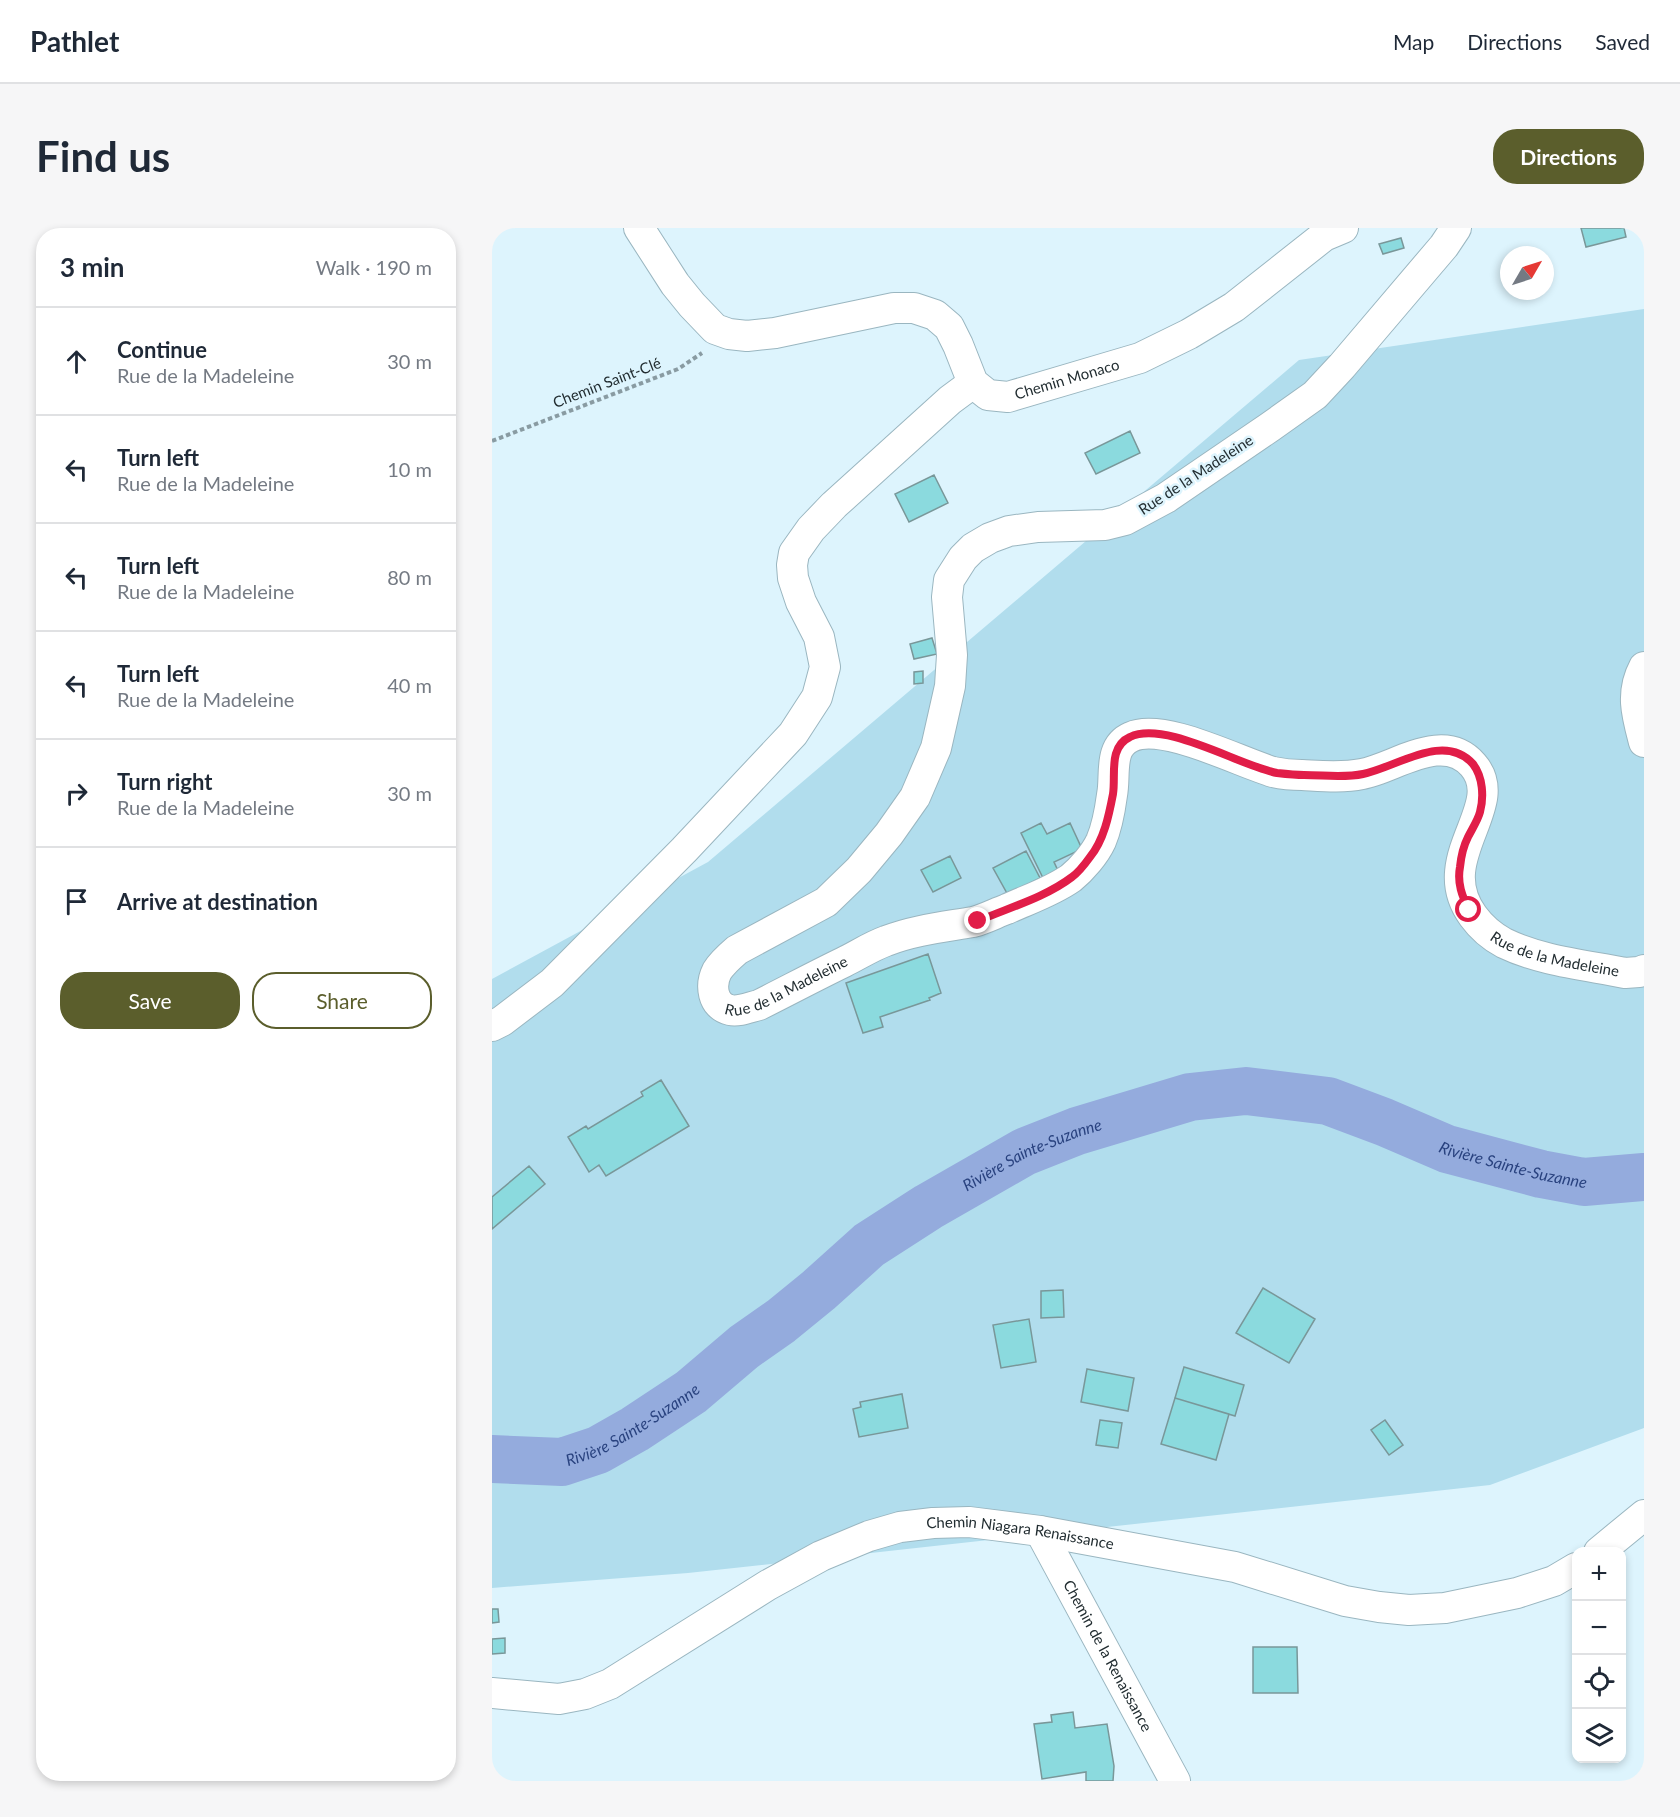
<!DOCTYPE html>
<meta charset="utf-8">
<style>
:root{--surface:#fff;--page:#f6f6f7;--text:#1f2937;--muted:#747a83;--line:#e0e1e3;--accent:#5b5e2c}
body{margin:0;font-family:Lato,sans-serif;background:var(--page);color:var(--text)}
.controls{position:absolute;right:18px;bottom:18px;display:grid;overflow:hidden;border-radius:12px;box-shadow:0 3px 9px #0003}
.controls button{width:54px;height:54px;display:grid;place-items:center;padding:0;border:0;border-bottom:2px solid var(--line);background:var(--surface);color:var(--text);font:30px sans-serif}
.compass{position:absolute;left:1008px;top:18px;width:54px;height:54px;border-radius:50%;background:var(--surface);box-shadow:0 3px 9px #0003;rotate:51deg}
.stop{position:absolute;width:18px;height:18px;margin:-14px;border:4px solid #e11d48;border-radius:50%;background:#fff}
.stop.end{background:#e11d48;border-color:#fff;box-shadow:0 2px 6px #0008}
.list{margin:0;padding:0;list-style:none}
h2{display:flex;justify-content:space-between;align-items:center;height:78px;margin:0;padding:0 24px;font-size:26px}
h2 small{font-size:20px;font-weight:400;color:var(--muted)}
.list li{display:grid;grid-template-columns:39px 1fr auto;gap:18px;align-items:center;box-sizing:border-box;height:108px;padding:0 24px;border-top:2px solid var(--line)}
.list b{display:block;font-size:22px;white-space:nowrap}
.list p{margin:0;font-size:20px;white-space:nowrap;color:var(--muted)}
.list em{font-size:20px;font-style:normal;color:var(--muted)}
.actions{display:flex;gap:12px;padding:18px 24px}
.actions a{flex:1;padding:14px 0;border:2px solid var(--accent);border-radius:24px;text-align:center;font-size:21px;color:var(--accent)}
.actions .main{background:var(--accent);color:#fff}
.icon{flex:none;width:33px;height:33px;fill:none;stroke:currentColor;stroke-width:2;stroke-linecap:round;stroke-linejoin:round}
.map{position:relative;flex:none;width:1152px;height:1553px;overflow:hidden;border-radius:24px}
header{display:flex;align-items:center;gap:36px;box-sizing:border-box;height:84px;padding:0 30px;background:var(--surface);border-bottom:2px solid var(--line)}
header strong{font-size:28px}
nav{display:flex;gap:33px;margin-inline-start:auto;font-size:21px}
.intro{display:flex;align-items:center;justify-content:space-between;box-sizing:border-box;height:144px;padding:0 36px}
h1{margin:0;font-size:42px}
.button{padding:15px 27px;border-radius:24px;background:var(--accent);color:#fff;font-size:21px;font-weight:700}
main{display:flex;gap:36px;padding:0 36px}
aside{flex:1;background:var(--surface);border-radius:24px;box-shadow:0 3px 9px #0003}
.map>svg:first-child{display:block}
</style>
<header>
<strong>Pathlet</strong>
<nav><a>Map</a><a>Directions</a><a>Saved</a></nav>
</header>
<div class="intro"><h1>Find us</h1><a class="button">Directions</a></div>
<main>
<aside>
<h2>3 min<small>Walk · 190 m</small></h2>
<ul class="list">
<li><svg class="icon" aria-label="ahead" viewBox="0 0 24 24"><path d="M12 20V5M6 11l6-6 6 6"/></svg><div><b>Continue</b><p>Rue de la Madeleine</p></div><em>30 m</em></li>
<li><svg class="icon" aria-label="left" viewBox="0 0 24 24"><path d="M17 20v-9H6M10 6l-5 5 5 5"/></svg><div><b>Turn left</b><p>Rue de la Madeleine</p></div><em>10 m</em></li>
<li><svg class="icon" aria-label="left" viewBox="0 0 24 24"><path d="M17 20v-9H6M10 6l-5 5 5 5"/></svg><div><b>Turn left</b><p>Rue de la Madeleine</p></div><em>80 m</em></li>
<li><svg class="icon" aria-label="left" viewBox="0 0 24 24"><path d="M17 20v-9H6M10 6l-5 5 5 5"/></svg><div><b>Turn left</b><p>Rue de la Madeleine</p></div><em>40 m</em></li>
<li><svg class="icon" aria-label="right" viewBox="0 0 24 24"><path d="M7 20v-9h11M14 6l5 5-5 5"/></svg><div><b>Turn right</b><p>Rue de la Madeleine</p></div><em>30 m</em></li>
<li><svg class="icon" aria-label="arrive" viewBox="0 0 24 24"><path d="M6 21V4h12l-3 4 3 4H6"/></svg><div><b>Arrive at destination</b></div></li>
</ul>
<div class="actions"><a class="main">Save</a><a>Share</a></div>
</aside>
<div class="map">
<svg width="1152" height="1553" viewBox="0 0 1152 1553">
<rect width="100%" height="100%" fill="#ddf4fd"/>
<path fill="#b1dded" d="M1152,81V1200L998,1257L196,1345L0,1360V751L216,634L807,132Z"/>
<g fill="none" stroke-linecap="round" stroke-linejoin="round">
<path stroke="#94abdd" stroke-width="48" id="s1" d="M0,1231L70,1234L106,1222L143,1201L199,1164L252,1119L289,1093L327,1062L377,1017L436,979L532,924L585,903L698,869L754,863L836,873L892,894L955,921L1049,946L1092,954L1152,949"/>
</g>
<path fill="#8bdade" stroke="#799799" stroke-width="1.5" d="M1089,0H1132L1134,9L1094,19Z
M909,10L912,20L891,26L887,16Z
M638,203L648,225L604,246L593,225Z
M442,247L456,275L417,294L403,266Z
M440,410L445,426L422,431L418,416Z
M431,443V455L422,456V444Z
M549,595L555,606L578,595L590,621L562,634L568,647L553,654L529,605Z
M534,623L548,650L516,667L501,640Z
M458,628L469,650L441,664L429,642Z
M436,726L449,765L437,770L438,772L388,789L391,799L371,805L354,755Z
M169,852L197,898L114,948L107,937L97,944L76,909L94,898L96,901L151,868L149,864Z
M37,938L53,956L0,1001V969Z
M771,1060L823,1091L797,1135L744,1105Z
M571,1062L572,1089L549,1090V1063Z
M537,1091L544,1134L509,1140L501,1097Z
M692,1139L752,1157L743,1188L683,1170Z
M595,1141L642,1150L636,1183L589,1174Z
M410,1166L416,1200L367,1209L361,1181L369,1179L368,1174Z
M683,1170L737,1186L724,1232L669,1216Z
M608,1192L630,1195L626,1220L604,1217Z
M893,1192L911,1217L897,1227L879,1202Z
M0,1381H6L7,1394L0,1395Z
M13,1410V1425L0,1426V1411Z
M761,1419H805L806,1465H761Z
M581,1484L583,1500L615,1496L622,1538L621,1553H594V1544L550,1551L542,1496L560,1494L559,1487Z"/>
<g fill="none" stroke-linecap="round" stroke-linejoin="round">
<g stroke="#9ab6c0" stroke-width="32">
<g id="street">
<path id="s2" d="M147,0L183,56L200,77L223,101L237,106L255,108L283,105L402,80H422L443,87L457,99L466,117L481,155L496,167L516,169L648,130L697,106L742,79L832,8L851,0"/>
<path id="s3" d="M964,0L952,18L850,138L823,167L778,199L674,270L633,292L613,297L546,299L517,303L498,310L481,320L471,330L457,352L455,369L460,427L458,458L444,520L423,569L397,606L367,642L334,674L245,722C238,728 230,735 225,743C218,757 220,778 238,782C247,784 258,779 267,777C295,763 323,748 352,734C366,727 380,718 394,713C422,702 452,699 481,694C493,691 504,685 515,681C537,671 559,664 579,650C590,641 603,626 609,613C615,599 618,582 620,567C624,547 616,519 639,509C671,494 747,534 781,544C790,546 801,547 810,547C830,548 850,550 870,546C903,540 951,502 981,537C1017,578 938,630 981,688C989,699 999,708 1012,715C1049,733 1093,737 1133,745L1147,744L1152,742"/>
<path d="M1152,439C1138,465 1145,488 1152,514"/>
<path d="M0,798L10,793L60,755L192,622L301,506L325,469L333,439L327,409L309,374L301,350L300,337L302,325L319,301L342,277L458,172L481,155"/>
<path id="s4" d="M548,1303L683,1553"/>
<path d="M1107,1324L1152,1287"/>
<path id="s5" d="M0,1465L67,1471L93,1466L118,1456L276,1357L329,1328L377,1308L408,1299L441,1295L477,1294L548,1303L743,1339L853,1373L887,1379L917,1382L953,1380L1025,1365L1062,1353L1084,1340"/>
</g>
</g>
<path stroke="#899ba2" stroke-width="4" stroke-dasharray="4.5 3" stroke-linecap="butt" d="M0,213L186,141L210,125"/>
<use href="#street" stroke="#fff" stroke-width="30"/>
</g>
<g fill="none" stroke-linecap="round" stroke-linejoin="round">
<path stroke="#e11d48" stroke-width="8" d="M486,693C516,680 554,669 580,649C587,644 593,636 598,629C612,612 617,587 621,566C624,547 616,519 638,509C673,492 748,538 785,545C794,546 804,547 812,547C832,547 852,550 871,546C903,540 952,503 981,536C991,549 992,569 988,584C986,592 980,601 976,609C972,617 969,629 968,639C965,655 970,668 977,682"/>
</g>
<g text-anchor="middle" stroke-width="5" stroke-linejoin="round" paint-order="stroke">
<g font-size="15" fill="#222d31" stroke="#ddf4fd">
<text dy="5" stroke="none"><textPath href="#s2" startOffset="532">Chemin Monaco</textPath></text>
<text transform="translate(115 155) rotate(-21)" y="5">Chemin Saint-Clé</text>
<text transform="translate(704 247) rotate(-33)" y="5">Rue de la Madeleine</text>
<text dy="5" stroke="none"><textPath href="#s3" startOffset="2322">Rue de la Madeleine</textPath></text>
<text dy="5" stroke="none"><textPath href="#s3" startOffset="1244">Rue de la Madeleine</textPath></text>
<text dy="5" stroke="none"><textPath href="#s5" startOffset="573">Chemin Niagara Renaissance</textPath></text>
<text dy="5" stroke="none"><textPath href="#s4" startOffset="142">Chemin de la Renaissance</textPath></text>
</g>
<g font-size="16" font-style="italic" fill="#29427f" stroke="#ddf4fd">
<text dy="6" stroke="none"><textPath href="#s1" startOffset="636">Rivière Sainte-Suzanne</textPath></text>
<text dy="6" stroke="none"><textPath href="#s1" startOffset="1140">Rivière Sainte-Suzanne</textPath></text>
<text dy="6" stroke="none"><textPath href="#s1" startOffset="150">Rivière Sainte-Suzanne</textPath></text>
</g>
</g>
</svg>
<div class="controls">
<button>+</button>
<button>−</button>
<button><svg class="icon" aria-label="locate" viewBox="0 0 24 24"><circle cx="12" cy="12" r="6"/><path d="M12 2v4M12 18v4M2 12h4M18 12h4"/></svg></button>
<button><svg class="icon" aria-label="layers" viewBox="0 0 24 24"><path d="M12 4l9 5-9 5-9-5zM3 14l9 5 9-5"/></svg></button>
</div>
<svg class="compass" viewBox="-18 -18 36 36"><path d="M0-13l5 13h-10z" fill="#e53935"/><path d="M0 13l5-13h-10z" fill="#747a83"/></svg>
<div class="stop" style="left:977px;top:682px"></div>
<div class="stop end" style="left:486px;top:693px"></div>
</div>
</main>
